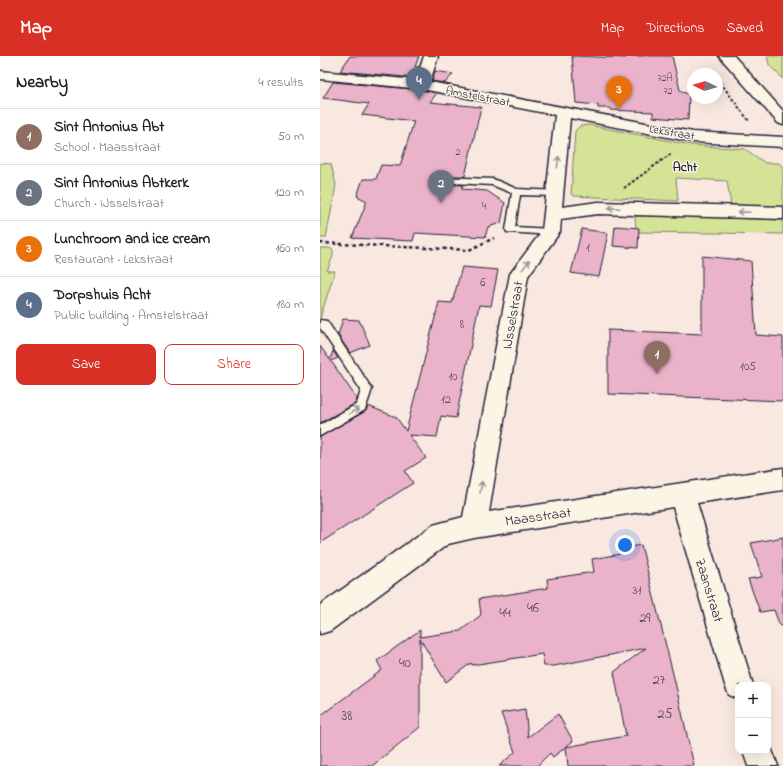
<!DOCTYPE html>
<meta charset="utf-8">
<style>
:root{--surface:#fff;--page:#f6f6f6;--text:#202124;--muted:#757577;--line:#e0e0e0;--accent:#d93025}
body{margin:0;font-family:"Indie Flower",sans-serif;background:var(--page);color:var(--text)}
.controls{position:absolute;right:12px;bottom:12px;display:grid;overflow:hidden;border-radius:8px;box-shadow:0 4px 16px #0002}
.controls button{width:36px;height:36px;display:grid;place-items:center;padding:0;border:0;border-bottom:1px solid var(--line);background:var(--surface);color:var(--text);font:20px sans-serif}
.compass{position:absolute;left:367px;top:12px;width:36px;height:36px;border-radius:50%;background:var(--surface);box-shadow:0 4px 16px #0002;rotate:274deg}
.you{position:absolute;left:305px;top:489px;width:14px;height:14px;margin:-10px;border:3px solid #fff;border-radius:50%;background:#1a73e8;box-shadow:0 0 0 6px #1a73e833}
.badge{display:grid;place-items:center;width:26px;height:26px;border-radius:50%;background:var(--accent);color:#fff;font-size:13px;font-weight:700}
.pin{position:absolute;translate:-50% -33px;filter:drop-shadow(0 1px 2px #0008)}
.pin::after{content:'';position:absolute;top:21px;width:14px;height:12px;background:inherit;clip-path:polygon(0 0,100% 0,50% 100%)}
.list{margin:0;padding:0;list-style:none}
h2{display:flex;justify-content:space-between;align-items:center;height:52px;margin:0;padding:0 16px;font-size:17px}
h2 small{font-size:13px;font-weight:400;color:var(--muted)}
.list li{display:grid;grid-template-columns:26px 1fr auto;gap:12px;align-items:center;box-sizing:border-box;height:56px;padding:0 16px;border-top:1px solid var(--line)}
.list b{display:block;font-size:15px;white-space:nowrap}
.list p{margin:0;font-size:13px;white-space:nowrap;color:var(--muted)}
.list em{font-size:13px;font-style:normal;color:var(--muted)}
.actions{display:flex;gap:8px;padding:12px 16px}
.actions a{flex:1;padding:9px 0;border:1px solid var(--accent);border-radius:8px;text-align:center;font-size:14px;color:var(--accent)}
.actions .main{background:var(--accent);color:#fff}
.map{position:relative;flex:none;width:463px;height:710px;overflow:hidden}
header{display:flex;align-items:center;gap:24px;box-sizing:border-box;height:56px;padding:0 20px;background:var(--accent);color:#fff}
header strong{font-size:19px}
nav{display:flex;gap:22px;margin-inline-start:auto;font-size:14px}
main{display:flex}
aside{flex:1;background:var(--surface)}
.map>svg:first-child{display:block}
</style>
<header>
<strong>Map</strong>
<nav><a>Map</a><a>Directions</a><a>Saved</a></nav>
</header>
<main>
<aside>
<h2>Nearby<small>4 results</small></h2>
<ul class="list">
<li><span class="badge" style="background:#8d6e63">1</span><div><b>Sint Antonius Abt</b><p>School · Maasstraat</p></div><em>50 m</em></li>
<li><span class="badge" style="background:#6b7280">2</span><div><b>Sint Antonius Abtkerk</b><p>Church · IJsselstraat</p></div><em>120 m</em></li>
<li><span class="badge" style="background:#e8710a">3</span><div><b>Lunchroom and ice cream</b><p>Restaurant · Lekstraat</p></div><em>160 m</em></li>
<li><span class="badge" style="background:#5c6f8a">4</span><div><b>Dorpshuis Acht</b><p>Public building · Amstelstraat</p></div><em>180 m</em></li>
</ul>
<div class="actions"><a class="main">Save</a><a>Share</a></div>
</aside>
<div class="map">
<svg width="463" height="710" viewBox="0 0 463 710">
<rect width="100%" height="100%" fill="#f9e8e0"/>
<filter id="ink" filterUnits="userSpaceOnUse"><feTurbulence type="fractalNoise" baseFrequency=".025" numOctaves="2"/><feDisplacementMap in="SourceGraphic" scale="8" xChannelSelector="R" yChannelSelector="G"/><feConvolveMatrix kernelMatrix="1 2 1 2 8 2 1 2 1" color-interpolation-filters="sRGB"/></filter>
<g filter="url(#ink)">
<path fill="#d4e396" stroke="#7b8268" d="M447,0H463V23L449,9Z
M269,69L371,89L425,93L445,107H459L463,111V151L411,149L407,125L356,122L358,145L254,140L251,138L255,75L260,70Z
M0,107L11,108L16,129L6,182H0Z
M315,160H361L463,164V178L316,176Z
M0,192H9L13,194V200L7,215H15L0,262Z"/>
<path fill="#ebb3ca" stroke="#22223b" d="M30,0H99L95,11H99L95,22L20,15Z
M252,0L306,2V0H352L360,34L369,39L368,64L333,61V56L291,54V52H278V49L256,47Z
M115,15L133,18L125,27L112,25Z
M13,26L102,34L117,37L110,46L161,51L145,120H117L112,125L114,128L143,129L142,133L167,135L185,147L181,167L168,171L165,181L95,177L93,185L32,182L47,145L37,140L43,123H56L61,109L80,110L94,65L42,59L49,48L3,42Z
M295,170L319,172L318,192L293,190Z
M262,173L288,177L279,221L251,217Z
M382,200L431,205L436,279L463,281V345L288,338V274L382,278Z
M142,211L178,214L171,250L159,249L136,362L121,360L117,381L89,379L106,402L85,415L93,427L0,487V381L46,355L48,350L76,361L86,375L119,246L132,247Z
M23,263L39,264L50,289L30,297L18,279Z
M0,290L10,304L13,295L18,302L11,305L37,343L36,347L0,367Z
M463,481V569L460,570L454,554L440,556L428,523L442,521L431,487Z
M321,489L355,626L374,710H248L246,691L306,680L294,616L326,592L234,610H224L222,598L152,609L151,607L126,626L100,583V671L52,710H0V660L62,614L57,605L100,574V581L140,575L161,559L159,543L228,532L227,523L274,516L272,503L300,498L299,493Z
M205,653L208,681L238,658L253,685L233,701L230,697L217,710H179L195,696L181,657Z"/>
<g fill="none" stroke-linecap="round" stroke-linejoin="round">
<g stroke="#22223b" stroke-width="3">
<path id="lane" d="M117,121L173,123L197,133L238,135L239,137L238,139L235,140L200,139L195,171L231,173L235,176L231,179L187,176L186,174L192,137L172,129L114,126L113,124Z
M0,264L7,265L52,333L45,354L0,380V369L37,348L41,334L0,272Z"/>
</g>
<g stroke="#22223b" stroke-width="3">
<path id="street" d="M104,0H118L110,26L373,76L463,81V91L373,86L250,62L242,151L278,146L463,151V163L278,158L241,163L240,176L208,220L169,456L463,412V434L377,447L433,629H418V643L409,639L405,629L353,451L154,482L128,488L10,575L0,578V549L113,469L143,461L190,218L222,175L235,59L102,33L0,23V15L96,24Z
M448,684L458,710H428L423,695H448Z"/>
</g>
<g stroke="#22223b" stroke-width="3">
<path id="secondary" d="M399,0H414L463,55V69L458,67Z"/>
</g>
<path stroke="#22223b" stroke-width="2" stroke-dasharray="3 2" stroke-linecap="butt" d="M397,22L429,65
M304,132L352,97"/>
<path stroke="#22223b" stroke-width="2.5" stroke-dasharray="3.5 3" stroke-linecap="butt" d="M0,187L149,194L174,182"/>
<use href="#lane" fill="#fcf5e5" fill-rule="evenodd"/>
<use href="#street" fill="#fcf5e5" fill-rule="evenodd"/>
<use href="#secondary" fill="#fcf5e5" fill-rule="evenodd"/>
</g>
<defs><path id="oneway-shaft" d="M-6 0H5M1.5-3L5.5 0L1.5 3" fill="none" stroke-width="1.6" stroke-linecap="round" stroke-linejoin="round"/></defs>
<g stroke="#9a9698">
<use href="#oneway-shaft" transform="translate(238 106) rotate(-84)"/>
<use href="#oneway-shaft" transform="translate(294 152) rotate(-178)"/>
<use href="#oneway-shaft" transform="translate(424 156) rotate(-178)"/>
<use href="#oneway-shaft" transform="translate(206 209) rotate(-52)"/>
<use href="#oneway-shaft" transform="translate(34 355) rotate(-30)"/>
<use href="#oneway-shaft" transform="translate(161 431) rotate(-80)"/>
</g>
</g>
<g text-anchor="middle" stroke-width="3" stroke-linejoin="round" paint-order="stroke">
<g font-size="10" fill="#54465f">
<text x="345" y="25">72A</text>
<text x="348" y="38">72</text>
<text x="138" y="99">2</text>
<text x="164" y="153">4</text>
</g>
<g font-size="12" fill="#22223b" stroke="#fcf5e5">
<text transform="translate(158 40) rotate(11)" y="4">Amstelstraat</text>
<text transform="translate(352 76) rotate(10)" y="4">Lekstraat</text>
</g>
<g font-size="12" fill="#54465f">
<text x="268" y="195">1</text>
<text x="163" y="230">6</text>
<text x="142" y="272">8</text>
<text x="428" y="314">105</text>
<text x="133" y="324">10</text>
<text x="126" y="347">12</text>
<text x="317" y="538">31</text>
</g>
<g font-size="13" font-weight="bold" fill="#22223b" stroke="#fcf5e5">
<text x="365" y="115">Acht</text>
</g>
<g font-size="14" fill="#22223b" stroke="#fcf5e5">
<text transform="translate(192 259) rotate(-80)" y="5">IJsselstraat</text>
<text transform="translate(218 460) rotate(-8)" y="5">Maasstraat</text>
<text transform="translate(390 534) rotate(73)" y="5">Zaanstraat</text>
</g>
<g font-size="14" fill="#54465f">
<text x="213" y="556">46</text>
<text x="185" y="561">44</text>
<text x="325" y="566">29</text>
<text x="85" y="611">40</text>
<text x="339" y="628">27</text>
<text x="345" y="662">25</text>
<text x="27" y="664">38</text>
</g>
</g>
</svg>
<div class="controls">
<button>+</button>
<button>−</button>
</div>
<svg class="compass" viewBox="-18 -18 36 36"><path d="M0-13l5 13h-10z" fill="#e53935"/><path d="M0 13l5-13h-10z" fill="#757577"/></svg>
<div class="you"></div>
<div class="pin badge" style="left:337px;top:318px;background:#8d6e63">1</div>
<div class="pin badge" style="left:121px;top:147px;background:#6b7280">2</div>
<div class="pin badge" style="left:299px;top:53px;background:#e8710a">3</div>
<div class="pin badge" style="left:99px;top:44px;background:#5c6f8a">4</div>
</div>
</main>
